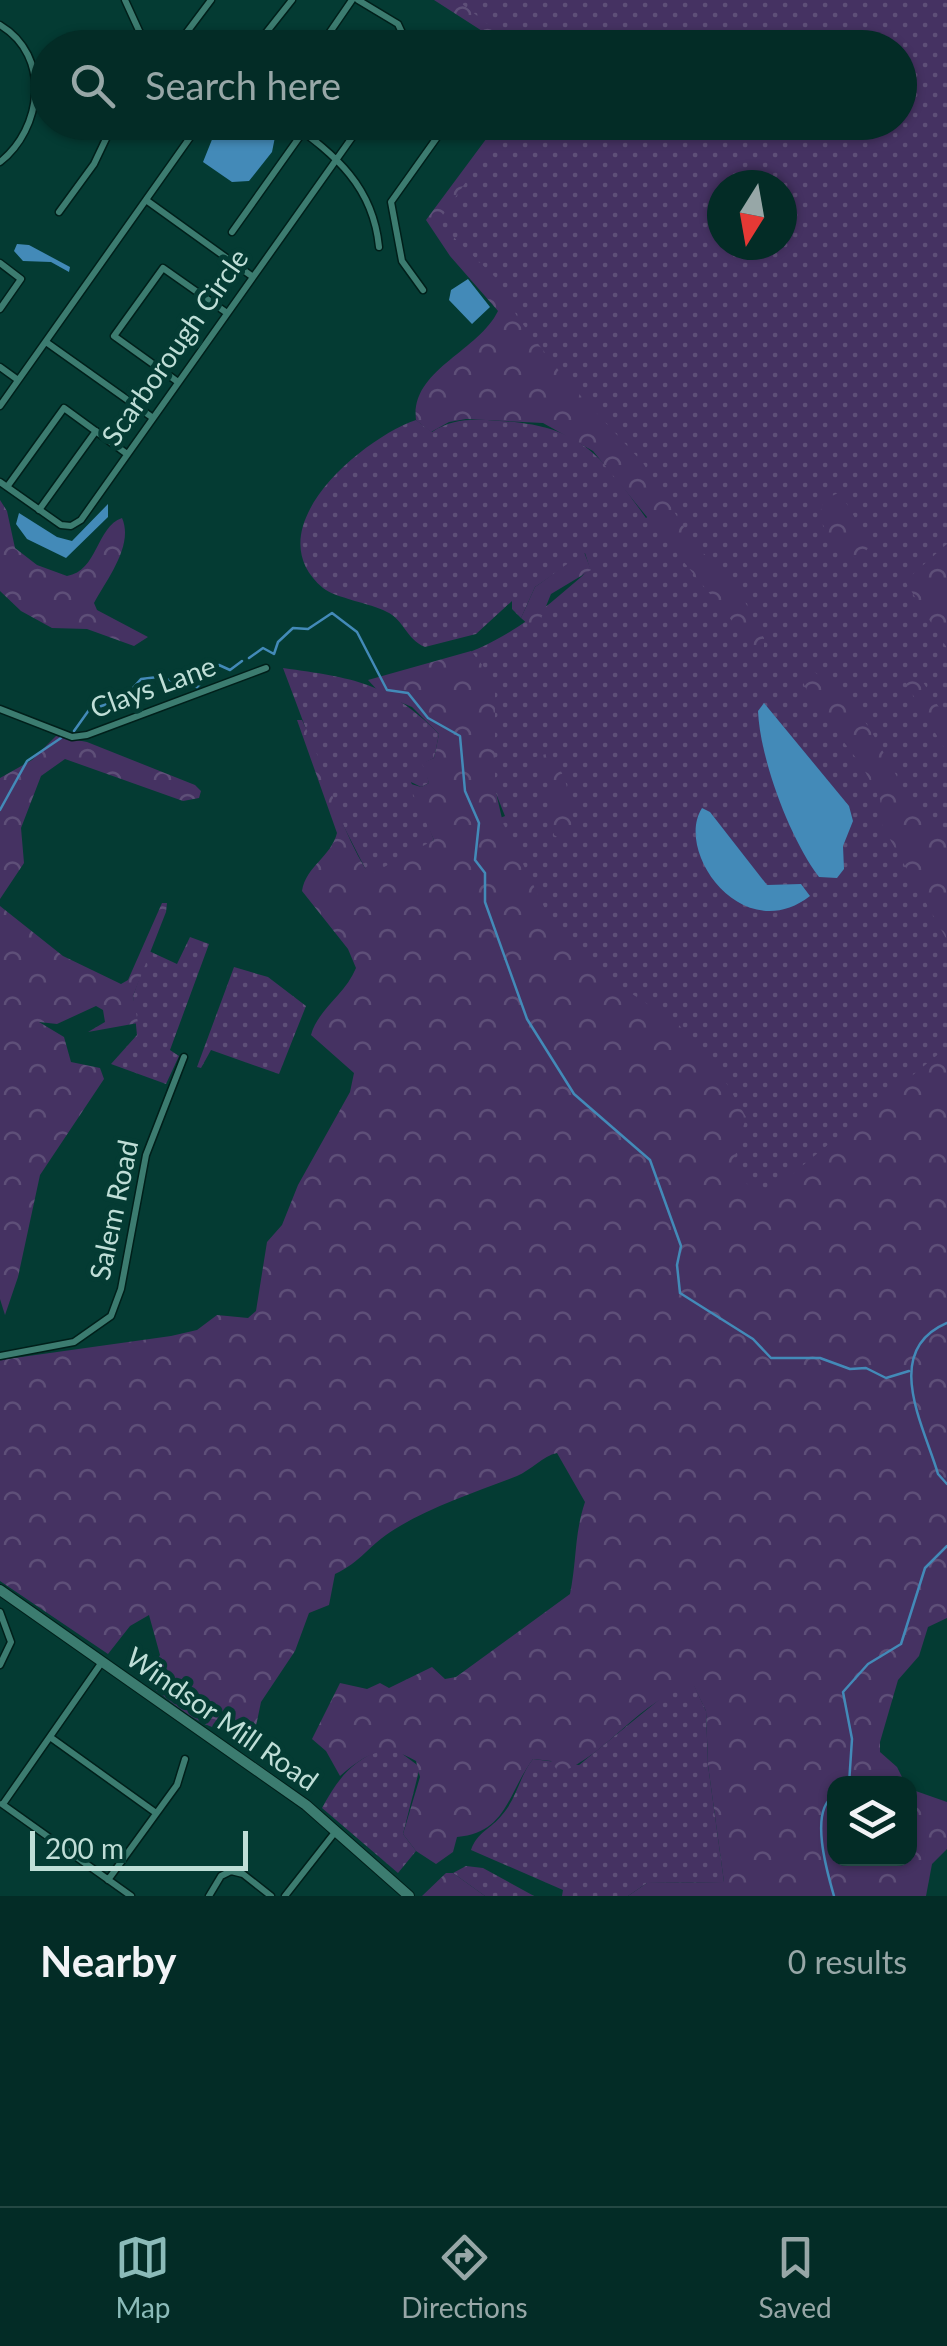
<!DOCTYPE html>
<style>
:root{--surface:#032c26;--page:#0d342e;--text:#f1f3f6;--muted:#97a7a7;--line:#244843;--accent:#8bbbb9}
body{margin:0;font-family:Lato,sans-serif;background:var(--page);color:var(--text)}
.controls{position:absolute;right:30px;bottom:30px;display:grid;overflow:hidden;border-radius:20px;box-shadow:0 2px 8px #0004}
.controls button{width:90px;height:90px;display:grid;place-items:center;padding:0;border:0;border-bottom:2px solid var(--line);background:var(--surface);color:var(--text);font:50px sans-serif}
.compass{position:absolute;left:707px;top:170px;width:90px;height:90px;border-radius:50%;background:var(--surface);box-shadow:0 2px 8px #0004;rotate:191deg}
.scale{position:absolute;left:30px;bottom:25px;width:218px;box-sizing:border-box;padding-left:10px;border:5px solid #bfded7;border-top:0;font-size:28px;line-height:35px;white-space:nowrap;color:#bfded7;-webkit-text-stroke:8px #043b33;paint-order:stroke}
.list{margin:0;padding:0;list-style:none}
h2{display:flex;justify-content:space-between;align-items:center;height:130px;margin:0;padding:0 40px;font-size:42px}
h2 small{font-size:32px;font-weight:400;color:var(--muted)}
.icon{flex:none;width:55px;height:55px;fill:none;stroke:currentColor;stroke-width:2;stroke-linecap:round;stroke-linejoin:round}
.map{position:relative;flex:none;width:947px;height:1896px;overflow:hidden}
.search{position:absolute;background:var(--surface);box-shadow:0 2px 8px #0004;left:30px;right:30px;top:30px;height:110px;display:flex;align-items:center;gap:25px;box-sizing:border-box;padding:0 35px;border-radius:55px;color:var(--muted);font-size:38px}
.sheet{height:310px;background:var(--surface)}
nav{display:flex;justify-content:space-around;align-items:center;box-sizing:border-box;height:140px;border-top:2px solid var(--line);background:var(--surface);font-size:28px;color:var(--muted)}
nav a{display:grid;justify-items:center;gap:5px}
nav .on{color:var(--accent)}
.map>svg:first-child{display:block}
</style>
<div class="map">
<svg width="947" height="1896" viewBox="0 0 947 1896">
<defs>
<pattern id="grass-dots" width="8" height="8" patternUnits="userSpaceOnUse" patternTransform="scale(2.5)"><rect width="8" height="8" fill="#453262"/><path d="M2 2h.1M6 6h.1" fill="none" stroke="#5e4f78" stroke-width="1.8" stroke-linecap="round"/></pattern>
<pattern id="forest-crowns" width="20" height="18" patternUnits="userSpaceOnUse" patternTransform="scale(2.5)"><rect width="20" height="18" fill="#453262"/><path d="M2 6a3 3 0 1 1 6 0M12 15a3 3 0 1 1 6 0" fill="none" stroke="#5e4f78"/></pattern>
</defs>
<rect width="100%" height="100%" fill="#043b33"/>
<path fill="url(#grass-dots)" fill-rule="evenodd" d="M442,0H947V1056L731,1247L365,868L339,817L283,668C353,678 388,682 439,734L434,758L424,763L429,783L421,787L411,782L434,840L418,851L505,816L443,661C503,645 545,609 590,569L585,553L535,587L521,618L512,609V601L476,634L425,647C406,639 404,620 387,612C370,603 335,598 323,588C253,529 363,438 416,420L432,432C454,418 473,419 499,421C580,425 601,455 646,518L657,509L430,221L508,123L900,122V48L504,47ZM722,185H782V245H722Z
M190,937L209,944L170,1050L179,1056L166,1084L111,1064L137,1035L133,996L149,951L177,964Z
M234,967L268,977L306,1006L279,1074L211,1050L201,1068L197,1067Z
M694,1685L706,1711L708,1765L724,1882L647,1883L628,1896H562L563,1890L471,1850C477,1832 491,1829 502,1815C517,1798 519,1777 533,1759L579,1765L671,1690Z
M383,1749L397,1750L420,1767L403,1834L416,1851L398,1873L322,1808C338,1779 351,1761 383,1749Z
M466,1866L483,1868L534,1896H485L453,1873Z"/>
<path fill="url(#forest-crowns)" d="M434,0H457L517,47H507Z
M498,123H507L438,222L495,277L518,318L567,381L643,463L692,540L743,598L764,638V660L593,451L543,423L466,419L449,422L431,432L416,420C410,370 478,352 498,311L450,256L426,220Z
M840,492L870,544L865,553L855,558L831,542L819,516L824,500Z
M0,500L7,511L15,548L37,565L67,576C98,571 96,527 122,518C134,545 107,579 94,603L97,610L148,637L134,646L87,629L52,628L21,611L0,591Z
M947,544V648L905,581Z
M584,552L591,570L551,594L540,621L529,625L521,618L535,587Z
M471,651L495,681V788L503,823L549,917L615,983L677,1023L716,1065L746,1117L732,1167L751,1188L774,1189L947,1047V1618L928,1627L919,1656L898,1680L880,1742V1752L897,1767L905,1783L834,1784V1858H910V1789L947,1802V1849L932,1864L926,1896H628L647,1883L724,1882L708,1765L706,1711L694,1686C640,1697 610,1754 559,1773L551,1761L533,1759C508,1792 507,1833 457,1837L453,1852L436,1864L416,1851L403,1834L420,1777L416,1761C384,1742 366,1754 340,1776L326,1751L312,1739L340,1683L367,1689L380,1683L389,1688L432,1667L445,1679L456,1677L570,1594C577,1560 574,1535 585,1502L557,1453C543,1456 531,1470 517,1476C476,1492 432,1506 395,1529C369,1545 361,1562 335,1574L329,1605L309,1613L295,1651L261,1702L256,1726C215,1746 176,1704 144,1681L160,1655L149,1615L130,1626L108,1654L0,1581V1360L171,1336L197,1330L217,1315L248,1318L256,1311L267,1242L282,1225L298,1185L350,1092L354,1073L311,1035C318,1009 345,995 356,968L348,949L302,891C306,866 331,857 337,833L297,720H302C326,768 337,822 365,868L373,873L434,840L408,783L421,787L429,783L422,763L434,758L439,734L412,707L381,694L368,680Z
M811,670C863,701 876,743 906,792C917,810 933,825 947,840V940L883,827L880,799L862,766L811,699L801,678Z
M903,678L923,682L947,720V753Z
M56,736L87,742L195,785L201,791L199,798L183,801L65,759L41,776L21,828L24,863L0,899V778L32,760Z
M546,754C569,770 570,801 572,828L562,840L554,835L548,784L529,759Z
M162,903H167L166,912L133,996L138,1023L88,1032L105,1022L103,1010L96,1006L57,1024L39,1022L64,1037L71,1062L100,1068L104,1079L40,1175L18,1277L5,1315L0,1299V906L63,956L121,984L128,980Z
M446,1873H453L485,1896H422Z"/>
<path fill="#438ab8" d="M219,122L269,123L276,132L272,152L249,181L232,182L203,162Z
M17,244L29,245L70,267L69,272L51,262L23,261L14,251Z
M468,279L490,307L472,324L449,300L451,290Z
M108,504V517L66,558L27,539L16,524L19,513L57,537L72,541Z
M764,703L849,806L853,821L843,846L844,869L837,878L819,877C790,839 760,759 758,711Z
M702,808L710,812L767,885L801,884L810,896C743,948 674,852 702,808Z"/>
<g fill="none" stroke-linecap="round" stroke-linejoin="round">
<path stroke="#438ab8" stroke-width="2.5" d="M249,658L263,648L274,654L278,642L293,628L308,629L332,613L357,632L387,690L408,693L428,718L460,736L465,791L479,823L475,860L485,873V902L527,1019L574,1094L650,1160L681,1246L677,1265L680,1293L753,1339L771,1358H820L850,1369L866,1368L886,1378L909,1371
M74,731L89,710L123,699L141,679L158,677L197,687L219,665L230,670L242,661
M0,810L27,761L61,738
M947,1323C881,1351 924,1426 938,1474L947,1484
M849,1784L852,1739L843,1692L868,1664L901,1644L925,1568L947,1546
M834,1896C827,1872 809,1810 834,1796"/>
<g stroke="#001f1a" stroke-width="9">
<path id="minor" d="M125,0L141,35L152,48
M358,0L398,24L409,48
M0,25C52,56 42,129 0,162
M175,48L211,0
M254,48L292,0
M319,48L352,0
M290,122C336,156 373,186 379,247
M146,200L253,277
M59,212L94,164L114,122
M232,232L303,132
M0,263L21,279L0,309
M423,290L402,261L391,202L448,122
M46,342L153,418
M0,367L18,380
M178,382L114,336L163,268L227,313
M0,406L201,122
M0,482L61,525L71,526L81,520L363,122
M7,487L64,408L127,454
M39,510L96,431
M0,709L72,737L87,735L266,668
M0,1356L74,1342L111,1316L121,1289L146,1155L184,1057
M0,1612L11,1642L0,1665
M50,1737L156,1813
M2,1804L131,1896
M3,1804L102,1662
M108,1880L177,1785L185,1759
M209,1896L221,1876L231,1871L243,1874L271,1896
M285,1896L336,1831"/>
</g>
<g stroke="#001f1a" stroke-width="12">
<path id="secondary" d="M0,1590L306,1805L409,1896"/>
</g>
<use href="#minor" stroke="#3c7c70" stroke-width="6"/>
<use href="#secondary" stroke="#3c7c70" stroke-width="10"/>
</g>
<g text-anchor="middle" stroke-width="10" stroke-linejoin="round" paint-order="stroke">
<g font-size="28" fill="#bfded7" stroke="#043b33">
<text transform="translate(175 347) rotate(-55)" y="10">Scarborough Circle</text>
<text transform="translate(153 687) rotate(-20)" y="10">Clays Lane</text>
<text transform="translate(114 1210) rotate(-78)" y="10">Salem Road</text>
<text transform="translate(222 1719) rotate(35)" y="10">Windsor Mill Road</text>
</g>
</g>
</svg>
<div class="controls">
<button><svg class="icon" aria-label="layers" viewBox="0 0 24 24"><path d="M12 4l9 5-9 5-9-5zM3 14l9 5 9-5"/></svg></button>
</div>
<svg class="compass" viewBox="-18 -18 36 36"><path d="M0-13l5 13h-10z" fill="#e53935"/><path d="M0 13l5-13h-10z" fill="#97a7a7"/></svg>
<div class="scale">200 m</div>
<div class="search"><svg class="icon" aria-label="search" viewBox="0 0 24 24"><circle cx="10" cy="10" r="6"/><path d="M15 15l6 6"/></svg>Search here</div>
</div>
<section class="sheet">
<h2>Nearby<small>0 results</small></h2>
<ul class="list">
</ul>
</section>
<nav>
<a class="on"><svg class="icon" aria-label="map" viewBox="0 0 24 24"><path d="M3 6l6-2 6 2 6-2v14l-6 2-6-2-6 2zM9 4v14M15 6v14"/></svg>Map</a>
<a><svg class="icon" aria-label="directions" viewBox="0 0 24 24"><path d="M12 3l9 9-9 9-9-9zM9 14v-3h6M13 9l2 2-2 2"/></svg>Directions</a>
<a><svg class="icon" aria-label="saved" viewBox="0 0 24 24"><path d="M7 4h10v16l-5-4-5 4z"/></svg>Saved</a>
</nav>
